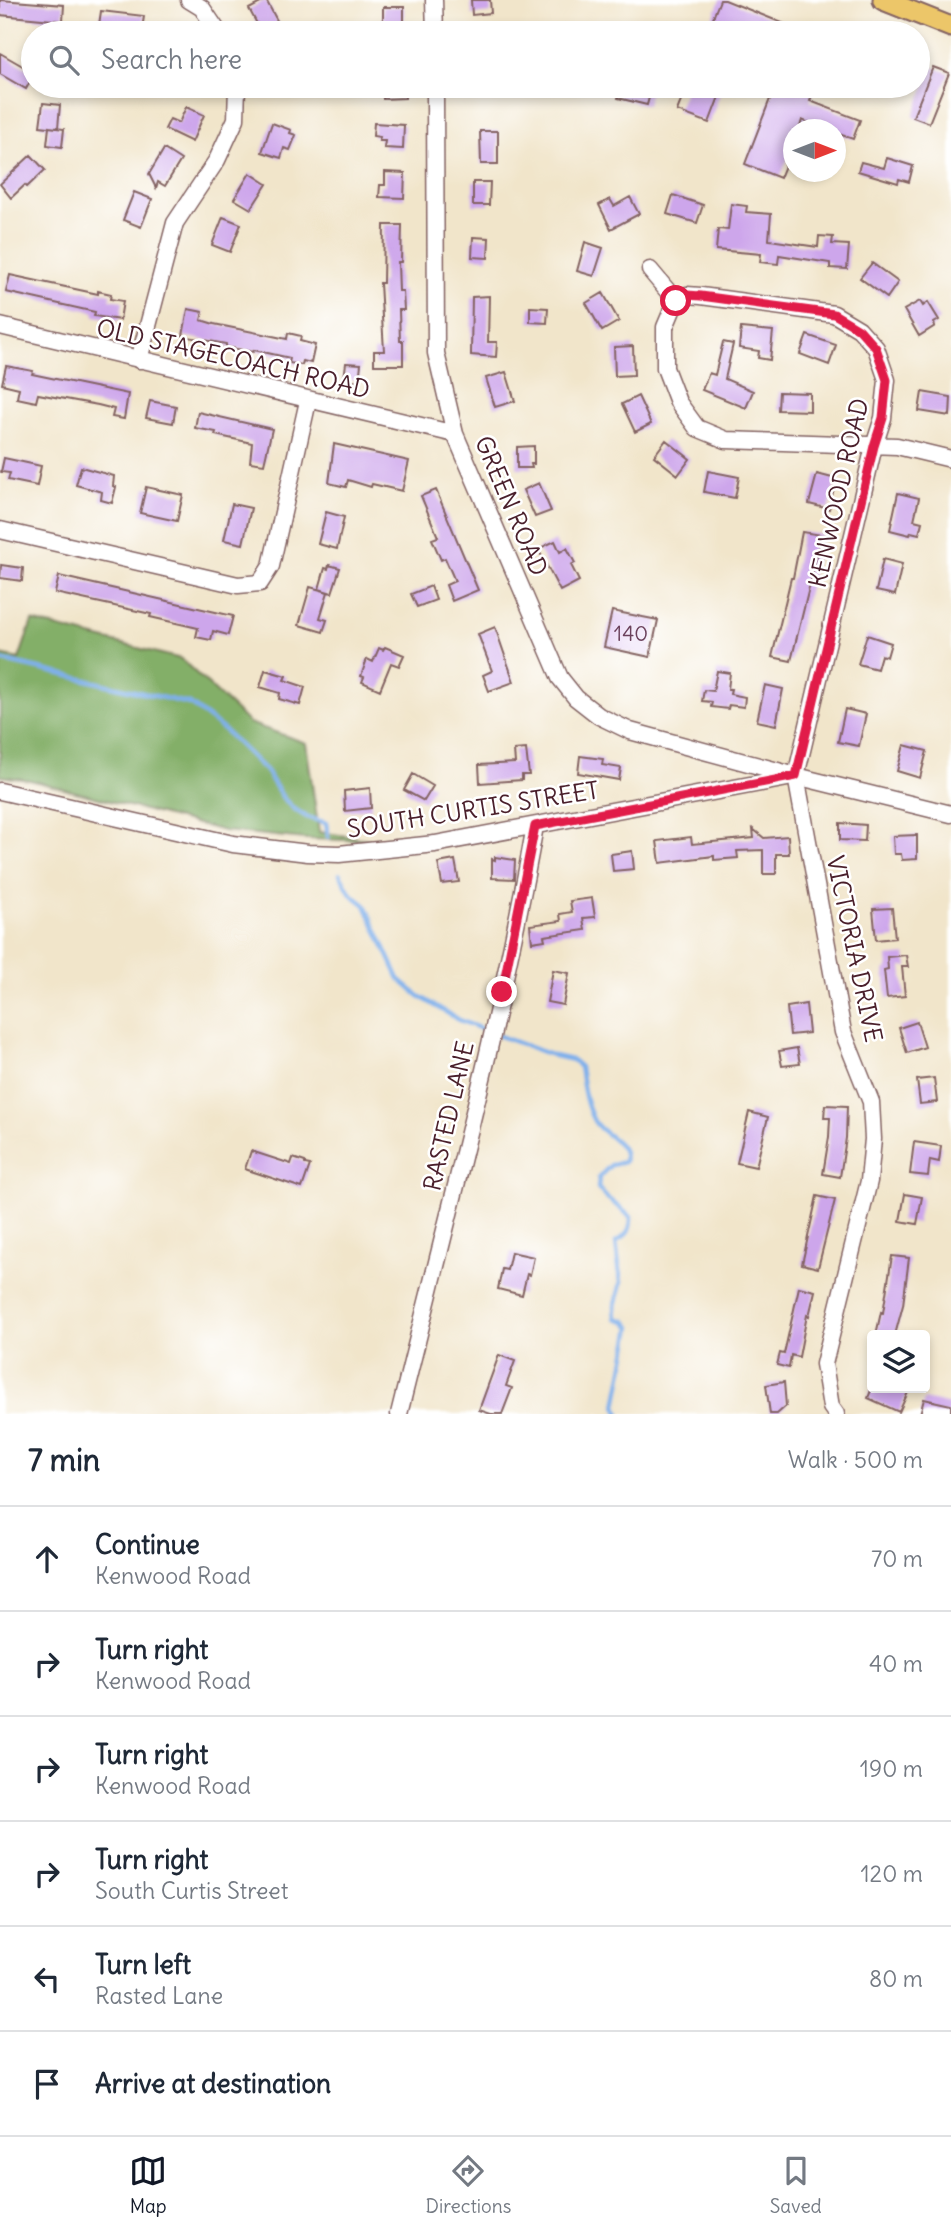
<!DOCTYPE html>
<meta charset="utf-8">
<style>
:root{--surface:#fff;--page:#f6f6f7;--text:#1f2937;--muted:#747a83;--line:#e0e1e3;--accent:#111827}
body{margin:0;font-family:Delius,sans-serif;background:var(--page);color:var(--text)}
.controls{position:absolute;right:21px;bottom:21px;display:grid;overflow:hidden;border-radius:7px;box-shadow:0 4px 10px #0003}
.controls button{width:63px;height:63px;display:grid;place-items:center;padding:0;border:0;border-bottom:2px solid var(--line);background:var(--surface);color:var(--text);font:35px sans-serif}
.compass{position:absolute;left:783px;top:119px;width:63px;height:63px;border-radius:50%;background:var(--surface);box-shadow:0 4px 10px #0003;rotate:90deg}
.stop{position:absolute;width:21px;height:21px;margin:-16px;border:5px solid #e11d48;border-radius:50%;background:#fff}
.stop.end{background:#e11d48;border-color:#fff;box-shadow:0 2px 7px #0008}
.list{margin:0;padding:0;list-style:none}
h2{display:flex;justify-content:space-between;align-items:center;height:91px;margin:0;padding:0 28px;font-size:30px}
h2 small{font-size:23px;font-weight:400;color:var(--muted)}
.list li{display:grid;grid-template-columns:46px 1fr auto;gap:21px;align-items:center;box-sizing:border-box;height:105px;padding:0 28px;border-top:2px solid var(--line)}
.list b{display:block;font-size:26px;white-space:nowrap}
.list p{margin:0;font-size:23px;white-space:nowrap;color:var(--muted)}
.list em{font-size:23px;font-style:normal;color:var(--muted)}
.icon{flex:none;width:38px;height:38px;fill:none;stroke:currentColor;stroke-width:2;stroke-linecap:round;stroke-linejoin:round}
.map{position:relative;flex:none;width:951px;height:1414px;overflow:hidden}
.search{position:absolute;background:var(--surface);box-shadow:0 4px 10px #0003;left:21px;right:21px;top:21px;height:77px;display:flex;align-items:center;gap:18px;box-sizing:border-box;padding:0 24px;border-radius:38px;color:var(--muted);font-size:26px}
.sheet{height:721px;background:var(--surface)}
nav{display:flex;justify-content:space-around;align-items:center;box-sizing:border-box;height:98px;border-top:2px solid var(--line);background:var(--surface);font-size:19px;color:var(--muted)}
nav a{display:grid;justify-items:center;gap:4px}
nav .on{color:var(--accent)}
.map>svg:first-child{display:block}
</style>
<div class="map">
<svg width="951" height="1414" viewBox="0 0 951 1414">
<rect width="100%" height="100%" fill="#fff"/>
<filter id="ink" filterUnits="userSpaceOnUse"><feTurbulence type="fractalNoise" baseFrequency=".0143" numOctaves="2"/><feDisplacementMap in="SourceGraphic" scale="14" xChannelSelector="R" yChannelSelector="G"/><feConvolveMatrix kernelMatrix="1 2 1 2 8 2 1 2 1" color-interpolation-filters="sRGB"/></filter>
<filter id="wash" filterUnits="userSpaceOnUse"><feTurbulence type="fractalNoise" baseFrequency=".00686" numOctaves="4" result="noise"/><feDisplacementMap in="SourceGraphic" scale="28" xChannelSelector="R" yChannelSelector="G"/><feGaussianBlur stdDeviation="1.57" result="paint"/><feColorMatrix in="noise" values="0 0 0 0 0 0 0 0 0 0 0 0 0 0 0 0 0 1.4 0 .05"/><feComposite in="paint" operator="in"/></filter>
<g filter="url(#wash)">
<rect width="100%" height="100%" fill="#f1e5ca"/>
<path fill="#83af67" stroke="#666749" stroke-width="2" d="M32,621L181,659L249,723L306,743L319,832L380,841L306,839L224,831L30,780L0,776V655L19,659Z"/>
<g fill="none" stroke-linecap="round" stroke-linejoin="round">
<path stroke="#7fb0eb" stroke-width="4.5" d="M0,660L190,704L224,730L266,771L283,798L294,809L307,817L326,823L328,837
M340,874L351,894L365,905L399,979L419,996L459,1020L489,1032
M497,1035L554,1056L572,1060L580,1067C583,1086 585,1104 594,1121C602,1136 629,1141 624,1162L611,1165L599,1177L598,1188L606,1197L631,1217C631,1232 627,1235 616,1242L621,1283L615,1306L616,1318L626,1321L631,1327L616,1406L620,1414"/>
</g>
<g id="blocks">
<path fill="#cda6eb" d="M0,0L64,5L63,21L0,15Z
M266,0L281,28L271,33H262L249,9Z
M471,0H490L491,13L472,15Z
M720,0H725L807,33H707Z
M383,7H404V32H383Z
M101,11L144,16L142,30L99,25Z
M0,53L33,72V76L26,89L0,74Z
M933,67L949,73L929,123L913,117Z
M383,86H405V98L383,99Z
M621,86H652L647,105L618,98Z
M687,86H723L709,123L677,111Z
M775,86H816L810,101L860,120L853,139L836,133V130H827L802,120L799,130H794V143L780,178L745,164Z
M43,103L60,105L58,128L40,126Z
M186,107L204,115L192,142L165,129L170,119L179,123Z
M272,123L291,130L290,133L296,135L290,150L284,148L281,158L262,152Z
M374,123L404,125L403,149L384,148L385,141H379L380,137L373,136Z
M49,127L64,129L62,147L47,145Z
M480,131H498V164H481Z
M164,149L181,160L165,186L158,182L156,188L149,174Z
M31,155L45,170L27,187L25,185L11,198L0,184Z
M887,158L913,166L909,182L899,179L898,183L858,171L861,162L884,168Z
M385,172L405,173L404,198L379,197L380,185H385Z
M250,173L267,184L251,209L234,199Z
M473,182H490L489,205H473Z
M134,192L152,199L141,227L123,220Z
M673,195L703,205L697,223L667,214Z
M630,197L639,214L611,229L599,205L610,199L614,206Z
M731,204L747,206L746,212L771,214L769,240L818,247L819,236L833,237L832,244L849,245L847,269L830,268V263L779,255L778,264L760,262L761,254L716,250L718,229L728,230Z
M223,217L241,224L230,252L212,245Z
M384,225H402L401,262H398L399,291H403L404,310H399L400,341H403V365H374V351H384L380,283H383Z
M473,237L489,238L488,258L472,257Z
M585,242L603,248L594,276L577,271Z
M872,263L898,282L887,298L860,278Z
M10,275L98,294V291L111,294L110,299L123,301L120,320L94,316L95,312L6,292Z
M603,293L619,321L602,331L586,303Z
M489,296L488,342H497L496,357L471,355L472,297Z
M920,301L923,306L928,302L939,320L934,323L935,326L919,336L904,310Z
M530,307L548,308L547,323L530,322Z
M188,309L203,312L201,320L214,324L287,339L288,333L301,336L300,341L315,345L311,363L303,361L302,365L289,363L290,358L254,350L253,352L226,347V344L183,336Z
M741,328L773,331L770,360L758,358L759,351L739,348Z
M807,335L836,345L829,365L800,354Z
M723,342L733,344L725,379L753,391L746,408L702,390L709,373L715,375Z
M633,346L634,375L615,376L614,347Z
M346,363L361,364L359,381L344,379Z
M6,366L33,371L32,374L128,394L124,419L112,417L114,409L98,405L38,394L36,402L17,398L19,388L2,384Z
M506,372L515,401L495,407L486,378Z
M779,392L810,393V411L778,410Z
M922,392L951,397L950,416L919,411Z
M638,396L651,424L635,432L622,404Z
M150,401L176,406L173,423L146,418Z
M198,412L272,429L264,464L250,462L252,443L215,435L216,432L195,428Z
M666,440L690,459L678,475L654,456Z
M334,444L409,461L402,491L372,484L371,487L348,480L346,487L329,483Z
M534,446V464H531L532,468H517V447Z
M4,458L41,466L37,486L8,480L10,473L1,472Z
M81,467L114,476L113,486L116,487L112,503L101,500L102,492L76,485Z
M708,471L739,477L735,498L704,492Z
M817,474L836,479L829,509L809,504Z
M539,483L551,511L535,517L523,490Z
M146,487L183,495L177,521L140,513Z
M436,490L478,590L452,601L446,585L455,581L445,558L441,560L432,539L438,537L421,496Z
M898,493L919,498L914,520L922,522L919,534L911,532L910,535L890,530Z
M232,504L251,508L243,544L224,540Z
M326,512L344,517L337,549L318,544Z
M802,532L822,535L791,661L772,657L791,578H793Z
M555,541L560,552L567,548L575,563L571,565L579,581L560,591L538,549Z
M883,559L902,564L895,595L876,591Z
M1,565L23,568L22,581L0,578Z
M329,565L340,568L332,593L319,589L325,568L328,569Z
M59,576L233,616L228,635L213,631L211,640L196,637L198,628L150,617L151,614L55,593Z
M431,586L436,600L417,607L411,594Z
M310,587L328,592L320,618L327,620L323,632L299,625Z
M612,611L658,620L650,657L604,647Z
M495,627L514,682L489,691L483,675L492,671L478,634Z
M867,635L891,643L887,657L881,655L877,669L858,664Z
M385,647L404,655L399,666L391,663L380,690L362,682L364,677L361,676L367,659L373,662L379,648L383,650Z
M265,670L286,676L284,680L305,687L300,705L279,699L280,693L260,687Z
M717,671L730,673L728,689H731L730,694L745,697L744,707L729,705L728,709L711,707L712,702L702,701L704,690L713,691Z
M765,685L783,689L776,725L757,721Z
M845,709L866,714L859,746L838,742Z
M904,745L927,751L920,778L897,771Z
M526,749L529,775H522V780L480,783L479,765L515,763L514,750Z
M580,756L603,759L602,765L621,768L619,780L578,773Z
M413,774L433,786L424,801L404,790Z
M370,788L371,808L345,811L344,791Z
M840,823L866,825L865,841L840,840Z
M753,829L764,838L788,836L789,854H776V874H763V850L737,851L738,858L714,860V856L660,863L657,841L691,837L692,844L754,838Z
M917,835V859L902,860L901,854H894L893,836Z
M632,851L634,869L613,871L611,854Z
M495,857L515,860L514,879L492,878V859L495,860Z
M455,860L459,882L442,884L438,863Z
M592,898L595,917L583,918L585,930L544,936L545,940L532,942L530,925L561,921L560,914L572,912L570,901Z
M892,908L895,938L876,940L873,909Z
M906,955L908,967H902L905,996L887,998L884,970L888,969L887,957Z
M553,970L569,973L563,1005L547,1002Z
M806,1004L809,1033L790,1035L787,1007Z
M917,1022L925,1047L907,1053L899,1028Z
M797,1048L800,1064L782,1066L779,1051Z
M934,1078L937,1102L920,1104L917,1080Z
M825,1105L847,1106L846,1138L840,1177L823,1174L829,1137L830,1118H824Z
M749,1112L768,1117L756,1167L737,1163Z
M914,1142L941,1146L939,1162L930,1160L928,1176L910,1174Z
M251,1151L291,1164L293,1158L305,1162V1164L310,1165L302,1188L245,1169Z
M905,1194L922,1197L917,1224L900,1221Z
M817,1196L835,1200L818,1268L802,1264Z
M511,1252L534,1257L530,1275L527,1274L522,1295L498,1289L502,1269L507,1270Z
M892,1256L909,1258L903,1305L895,1335H876L881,1312L883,1313Z
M799,1287L815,1291L809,1316L807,1315L799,1357L791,1355L789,1368L777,1365L780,1353L784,1354Z
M499,1355L515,1361L506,1386L512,1388L502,1414H491L479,1410Z
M784,1382L786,1406L777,1414H770L766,1385Z
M872,1388H910L899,1412L868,1398Z
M924,1399L951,1405V1414H920Z"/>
</g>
</g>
<g filter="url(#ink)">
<use href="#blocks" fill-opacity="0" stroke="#846463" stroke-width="2"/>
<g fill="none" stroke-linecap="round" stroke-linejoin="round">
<g stroke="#846463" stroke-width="19">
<path id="minor" d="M189,0L202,8L219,33
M434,0L435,33
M435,86L436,353L455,434L560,678L576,698L599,716L630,731L796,776L951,814
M650,270L676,301L665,327V368L678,402L697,428L726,440L897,446L951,459
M676,301L687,295L701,296L834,314L859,329L876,348L887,380L883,418L874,446L796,776L843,1032L871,1102L873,1139L869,1181L824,1364L831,1407L836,1414
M0,326L455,434
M139,360L175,223L217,160L236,119L237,86
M0,530L238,585L260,583L271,566L308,401
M0,791L233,844L308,853L339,854L435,844L793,777
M399,1414C447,1219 500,1024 535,826"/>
</g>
<g stroke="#846463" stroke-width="23">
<path id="major" d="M883,0L951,27"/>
</g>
<use href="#minor" stroke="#fff" stroke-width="16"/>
<use href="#major" stroke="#ecc669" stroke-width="19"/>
</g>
</g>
<g fill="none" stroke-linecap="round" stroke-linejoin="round" filter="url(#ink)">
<path stroke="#e11d48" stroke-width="9" d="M502,992L535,826L796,776L874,446L883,418L887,380L876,348L859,329L834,314L701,296L687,295L676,301"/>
</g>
<g text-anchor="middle" stroke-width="5" stroke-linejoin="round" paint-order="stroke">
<g font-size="21" fill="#6b415b">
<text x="631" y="641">140</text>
</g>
<g font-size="24" fill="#4a1f2b" stroke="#fff">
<text transform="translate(233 359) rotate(13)" y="8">OLD STAGECOACH ROAD</text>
<text transform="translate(839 493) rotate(-77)" y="8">KENWOOD ROAD</text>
<text transform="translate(511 506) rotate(67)" y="8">GREEN ROAD</text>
<text transform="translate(473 810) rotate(-9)" y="8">SOUTH CURTIS STREET</text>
<text transform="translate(854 949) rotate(78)" y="8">VICTORIA DRIVE</text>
<text transform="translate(449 1116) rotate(-77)" y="8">RASTED LANE</text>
</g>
</g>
</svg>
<div class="controls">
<button><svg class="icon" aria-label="layers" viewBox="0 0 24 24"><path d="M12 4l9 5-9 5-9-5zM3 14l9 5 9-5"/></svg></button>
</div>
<svg class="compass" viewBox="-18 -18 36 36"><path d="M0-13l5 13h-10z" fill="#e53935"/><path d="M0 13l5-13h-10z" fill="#747a83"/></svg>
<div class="stop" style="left:676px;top:301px"></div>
<div class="stop end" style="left:502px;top:992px"></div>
<div class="search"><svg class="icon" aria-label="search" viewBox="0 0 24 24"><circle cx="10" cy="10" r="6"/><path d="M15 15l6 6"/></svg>Search here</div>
</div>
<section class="sheet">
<h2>7 min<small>Walk · 500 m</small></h2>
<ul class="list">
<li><svg class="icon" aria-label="ahead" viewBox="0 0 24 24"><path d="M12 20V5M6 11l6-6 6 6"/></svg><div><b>Continue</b><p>Kenwood Road</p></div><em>70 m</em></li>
<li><svg class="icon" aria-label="right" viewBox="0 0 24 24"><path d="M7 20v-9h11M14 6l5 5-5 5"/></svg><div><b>Turn right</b><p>Kenwood Road</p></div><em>40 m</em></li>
<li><svg class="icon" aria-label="right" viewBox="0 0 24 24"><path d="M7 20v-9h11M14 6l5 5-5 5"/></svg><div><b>Turn right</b><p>Kenwood Road</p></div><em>190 m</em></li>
<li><svg class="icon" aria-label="right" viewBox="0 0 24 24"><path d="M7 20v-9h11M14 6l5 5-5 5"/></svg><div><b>Turn right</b><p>South Curtis Street</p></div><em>120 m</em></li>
<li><svg class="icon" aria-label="left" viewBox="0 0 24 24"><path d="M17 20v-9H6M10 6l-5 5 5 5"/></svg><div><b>Turn left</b><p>Rasted Lane</p></div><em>80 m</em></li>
<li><svg class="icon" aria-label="arrive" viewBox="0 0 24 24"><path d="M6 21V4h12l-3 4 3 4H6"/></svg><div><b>Arrive at destination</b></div></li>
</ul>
</section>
<nav>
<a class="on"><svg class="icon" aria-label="map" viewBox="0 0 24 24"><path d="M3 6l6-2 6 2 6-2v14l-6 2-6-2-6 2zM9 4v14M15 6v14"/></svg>Map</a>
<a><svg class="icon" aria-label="directions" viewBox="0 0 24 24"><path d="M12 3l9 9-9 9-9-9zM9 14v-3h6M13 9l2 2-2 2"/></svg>Directions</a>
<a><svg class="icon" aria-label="saved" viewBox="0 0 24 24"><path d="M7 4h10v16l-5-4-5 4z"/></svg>Saved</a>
</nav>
